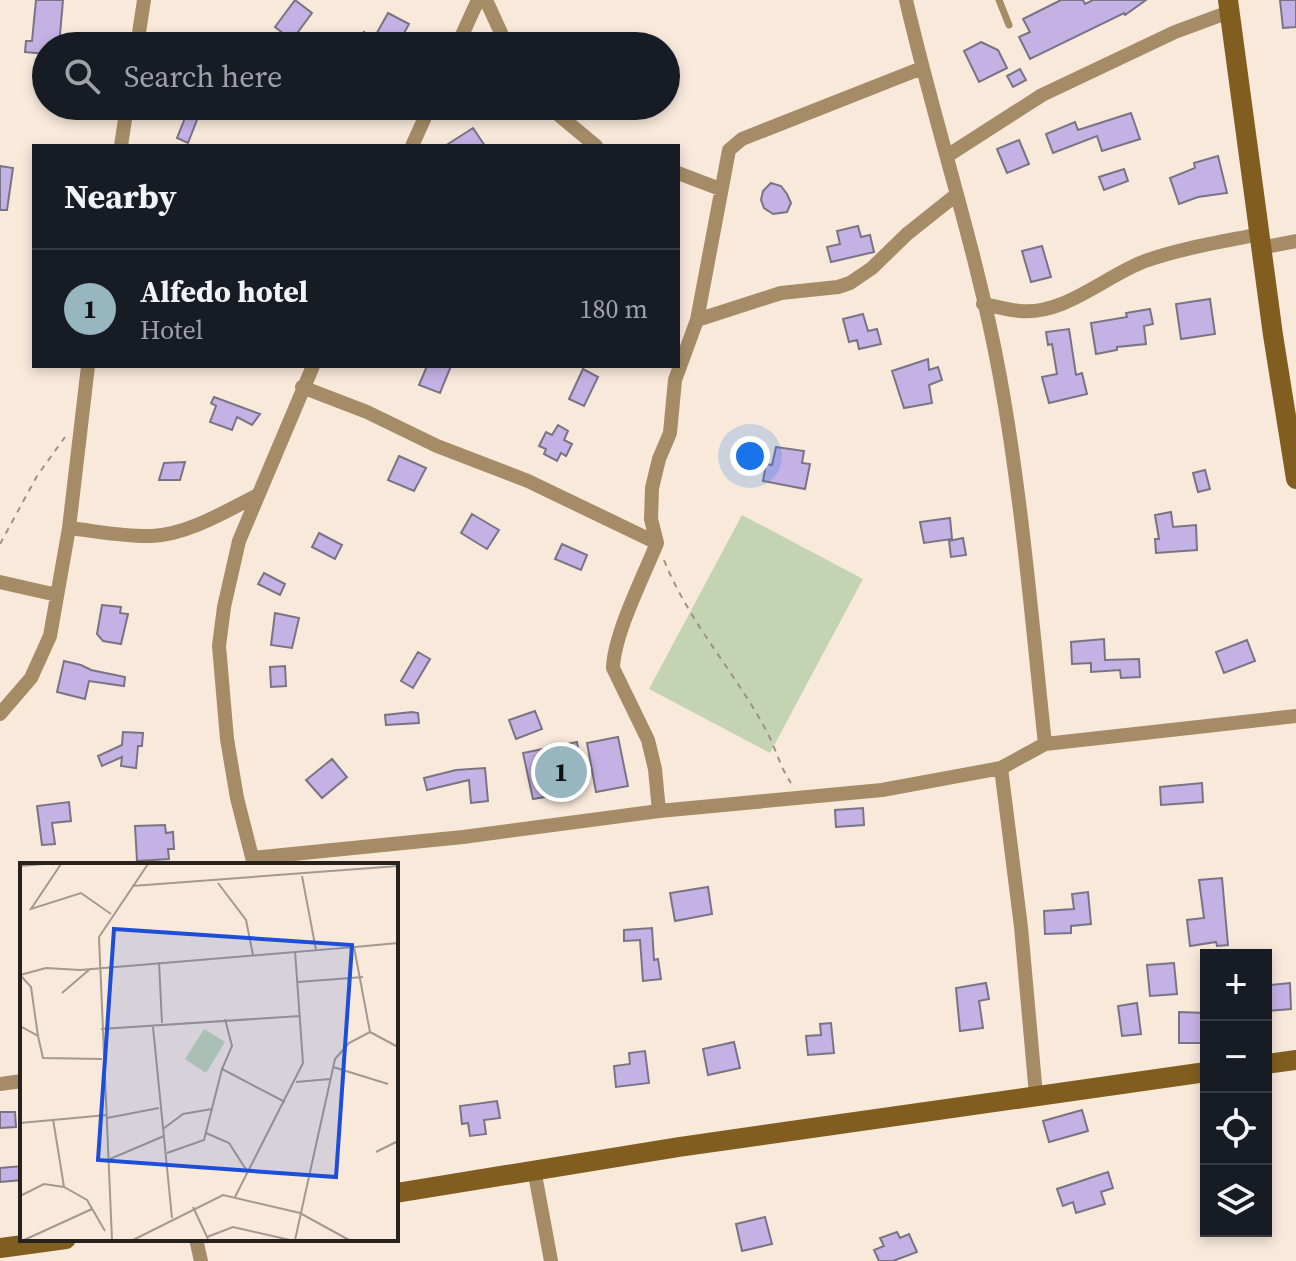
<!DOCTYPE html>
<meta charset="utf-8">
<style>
:root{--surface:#171b24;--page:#20242c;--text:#f1f3f6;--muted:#9ea1a6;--line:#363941;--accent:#97b6bf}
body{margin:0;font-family:"Source Serif 4",serif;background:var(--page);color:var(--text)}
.controls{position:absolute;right:24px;bottom:24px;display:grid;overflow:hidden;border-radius:0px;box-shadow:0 4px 12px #0003}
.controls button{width:72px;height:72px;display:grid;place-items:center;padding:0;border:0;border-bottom:2px solid var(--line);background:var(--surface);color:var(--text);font:40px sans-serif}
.you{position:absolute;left:750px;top:456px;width:28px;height:28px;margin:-20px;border:6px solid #fff;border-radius:50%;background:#1a73e8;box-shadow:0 0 0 12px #1a73e833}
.badge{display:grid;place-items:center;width:52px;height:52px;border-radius:50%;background:var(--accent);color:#111;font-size:26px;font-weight:700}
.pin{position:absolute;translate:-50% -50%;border:4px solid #fff;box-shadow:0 2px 8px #0006}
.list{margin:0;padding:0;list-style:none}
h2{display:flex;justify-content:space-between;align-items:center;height:104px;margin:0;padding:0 32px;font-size:34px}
h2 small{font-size:26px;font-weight:400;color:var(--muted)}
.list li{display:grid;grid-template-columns:52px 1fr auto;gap:24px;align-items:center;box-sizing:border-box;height:120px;padding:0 32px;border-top:2px solid var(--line)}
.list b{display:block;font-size:30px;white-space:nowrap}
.list p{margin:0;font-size:26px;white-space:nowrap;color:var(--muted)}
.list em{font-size:26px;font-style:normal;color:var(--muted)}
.icon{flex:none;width:44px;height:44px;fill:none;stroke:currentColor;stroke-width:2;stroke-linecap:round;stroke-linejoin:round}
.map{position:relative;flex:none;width:1296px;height:1261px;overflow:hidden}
.search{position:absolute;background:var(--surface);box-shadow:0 4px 12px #0003;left:32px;top:32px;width:648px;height:88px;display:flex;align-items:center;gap:20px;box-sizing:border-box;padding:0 28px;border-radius:44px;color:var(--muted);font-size:30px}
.panel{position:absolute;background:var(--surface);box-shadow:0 4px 12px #0003;left:32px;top:144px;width:648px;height:224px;border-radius:0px}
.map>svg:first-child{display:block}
</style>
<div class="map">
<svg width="1296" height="1261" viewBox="0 0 1296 1261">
<rect width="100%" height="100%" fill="#f8e9db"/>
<path fill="#c4d4b2" d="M742,515L863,579L770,753L649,689Z"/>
<path fill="#c4b2e5" stroke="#797484" stroke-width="2" d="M36,0H63L59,46H46V54L25,52L26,41H32Z
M295,0L312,13L292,40L275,27Z
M1061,0H1083L1085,4L1093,0H1146L1125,15L1124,13L1030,59L1019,37L1030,32L1023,19Z
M1280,0H1296V27L1283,28Z
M388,13L409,24L402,37L405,39L401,46H357L364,32L374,38Z
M981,42L998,50L1007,68L979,82L964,51Z
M1020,69L1026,80L1013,87L1007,76Z
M189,108L200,112L188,143L177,138Z
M1131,113L1140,139L1102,151L1097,136L1053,153L1046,134L1075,122L1078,130Z
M473,128L485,146H445Z
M1019,140L1029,164L1007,173L997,149Z
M1218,156L1227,193L1198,197L1179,204L1170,178L1195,168L1194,163Z
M0,166L13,168L7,210H0Z
M1124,169L1128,181L1104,190L1099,177Z
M771,183L781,186L787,194L791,203L787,212L773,214L764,208L761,200L763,191Z
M858,226L861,237L870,235L874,252L831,262L827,247L840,244L837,231Z
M1042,246L1051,277L1031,282L1022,251Z
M1210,299L1215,334L1181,339L1176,304Z
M1150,309L1153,324L1144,326L1146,344L1117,347V350L1096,354L1091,323L1127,317L1126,313Z
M863,314L868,331L877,329L881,344L859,349L857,340L849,342L843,319Z
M1069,329L1076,375L1082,373L1087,394L1049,403L1042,377L1057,374L1052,344L1048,345L1046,332Z
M928,359L929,370L938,367L942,380L929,385L932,403L904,408L892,371Z
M427,366H451L440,393L419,385Z
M583,369L598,377L584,406L569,399Z
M214,397L241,407L260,414L252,425L237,417L232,430L210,422L216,406L211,403Z
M558,425L568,431L564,440L572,444L566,456L561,453L557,461L544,454L546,449L539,446L546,432L552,435Z
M776,447L804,451L802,463L810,464L805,489L763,481L766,464L772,465Z
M399,456L426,468L414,491L388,480Z
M185,462L180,480H159L164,463Z
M1205,470L1210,489L1198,492L1193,473Z
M1171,512L1173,527L1196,525L1197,550L1156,553L1155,539H1159L1155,515Z
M472,514L499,530L487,549L461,533Z
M950,518L952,539L924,543L920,522Z
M319,533L342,545L335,559L312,547Z
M963,538L966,555L951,557L949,541Z
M562,544L587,555L581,570L555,559Z
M264,573L285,584L280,595L258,584Z
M102,605L121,607L120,613L128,614L121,644L103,641L97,634Z
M275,613L299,618L292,648L271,645Z
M1104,639L1105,660L1139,659L1140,677L1121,678L1120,670L1091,672V663L1072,664L1071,642Z
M1247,640L1255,661L1224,673L1216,652Z
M418,652L430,659L413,688L401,681Z
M64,661L81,665L91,670L125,677L124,686L89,681L85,699L57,692Z
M285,666L286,686L271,687L270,667Z
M535,711L542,729L516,739L509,720Z
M412,712L418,713L419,723L386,725L385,715Z
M123,732L143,733L142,746H138L136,768L121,766L122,757L102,766L98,756L122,745Z
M618,737L628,786L596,792L587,743Z
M577,742L579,753L562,756L563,763L546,766L551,796L533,799L523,753Z
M332,759L347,777L322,798L306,780Z
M485,768L488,801L471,803L469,780L427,790L424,778L456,770Z
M1202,783L1203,802L1161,805L1160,787Z
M69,802L71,821L52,823L55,844L42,845L37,806Z
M863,808L864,825L836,827L835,810Z
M165,825L166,833L173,832L174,849H168L169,859L137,861L135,826Z
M1222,878L1228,945L1217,946L1216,942L1190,946L1187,920L1204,918L1199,880Z
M708,887L712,914L675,921L670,893Z
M1088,892L1091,924L1071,926V933L1045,934L1044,911L1074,909L1072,894Z
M652,928L654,960L658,959L661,979L643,981L640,940L624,941V930Z
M1174,963L1177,994L1150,996L1147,965Z
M986,983L989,999L979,1001L983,1028L960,1031L956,988Z
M1290,983L1291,1009L1266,1011V992L1270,991V985Z
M1137,1003L1141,1034L1122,1036L1118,1006Z
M1179,1012L1206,1013V1043H1179Z
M831,1023L834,1053L808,1055L806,1036L821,1035L820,1024Z
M734,1042L740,1068L708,1075L703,1049Z
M645,1051L649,1083L616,1087L614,1066L630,1064L629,1053Z
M497,1101L500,1118L484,1120L486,1134L470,1136L468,1123L462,1124L460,1106Z
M1082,1110L1088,1131L1049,1142L1043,1121Z
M0,1112H15L16,1127L0,1128Z
M22,1166V1180L0,1182V1168Z
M1108,1172L1113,1188L1101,1192L1105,1204L1076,1213L1073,1202L1063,1206L1057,1189Z
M765,1217L772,1244L742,1251L736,1224Z
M897,1232L900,1238L909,1234L917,1252L893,1261H879L874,1250L884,1246L880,1238Z"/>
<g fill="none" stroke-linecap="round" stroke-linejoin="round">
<path stroke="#9c9187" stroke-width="2" stroke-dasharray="6 6" stroke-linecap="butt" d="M0,544L37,476L65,437
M664,560C689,623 736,673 767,732C776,749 780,767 791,783"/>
<path stroke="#a58c67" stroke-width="7" d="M999,0L1009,25"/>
<path stroke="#a58c67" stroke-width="14" d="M486,0L507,46
M906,0C935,126 977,250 1000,377C1022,498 1032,622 1045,744
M137,46L144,0
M457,46L478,0
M548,106L596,146
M121,146L127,106
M412,146L430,106
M947,156L1042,95L1175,32L1229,12
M678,173L720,189
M1261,248L1296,241
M983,304C995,306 1007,310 1020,311C1065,315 1105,276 1145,261C1182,248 1221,242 1260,234
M697,320L781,293L838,287L850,283L872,268L907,234L956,195
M302,387L367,412L437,446L528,481L657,543C644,575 614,634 613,668L648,740L655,769L659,811
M69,528C96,531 125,537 152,536C189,534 226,511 258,495
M657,543L651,519L652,488L659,459L670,433L675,380L697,320L729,150L742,139L922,68
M0,582L57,595
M0,714L31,678L50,636L69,528L88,366
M1001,768L1021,927L1036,1095
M253,858L463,837L659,811L882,790L1001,768L1045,744L1296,716
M254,865L237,798L227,739L219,646L224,607L239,541L313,366
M0,1084L22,1081
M534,1169L551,1261
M196,1239L201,1261"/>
<path stroke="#815e1f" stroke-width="20" d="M1228,0L1273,335L1296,479
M1266,1064L1296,1060
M396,1193L679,1147L1206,1072
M0,1248L66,1239"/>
</g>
<g transform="translate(20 863)">
<rect width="378" height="378" fill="#f8e9db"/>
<path d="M184,166L205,179L186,210L165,196Z" fill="#c4d4b2"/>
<path fill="none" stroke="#a4998f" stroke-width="2" d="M41,1L11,46L61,30L91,51M0,3L24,1M282,13L296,87M198,20L226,57L233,92M112,23L378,3M335,84L378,80M139,99L142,160M0,112L26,105L60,107L334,84L350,169L378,184M1,113L11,124L18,173M278,119L343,114M42,130L70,106M205,156L212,183L202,206L265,239M0,163L18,173L23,195L82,196M133,164L152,355M81,166L280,153M313,204L368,221M276,219L310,216M87,255L139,245M33,256L44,324M0,260L87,252M143,266L163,251L192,246M186,270L209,280L227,308M356,289L378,278M147,290L184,277L202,206M90,296L144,273M0,333L24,321L44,324L67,337L85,368M215,334L283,200L275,88M173,344L188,376M187,374L213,364L270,377M4,377L72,346M92,377L79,74L128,1M113,377L203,332L280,350L329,377M275,377L315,196L329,180L350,169"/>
<path fill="#1d4ed8" fill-opacity="0.15" stroke="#1d4ed8" stroke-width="4" d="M94,66L332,82L316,314L78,297Z"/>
<rect width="378" height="378" fill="none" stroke="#27221c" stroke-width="4"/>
</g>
</svg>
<div class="controls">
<button>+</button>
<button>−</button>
<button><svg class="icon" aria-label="locate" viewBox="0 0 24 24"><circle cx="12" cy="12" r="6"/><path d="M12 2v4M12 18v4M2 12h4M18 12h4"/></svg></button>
<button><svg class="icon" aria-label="layers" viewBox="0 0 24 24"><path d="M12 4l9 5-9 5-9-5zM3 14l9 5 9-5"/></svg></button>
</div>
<div class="you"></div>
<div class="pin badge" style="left:561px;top:772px">1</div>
<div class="search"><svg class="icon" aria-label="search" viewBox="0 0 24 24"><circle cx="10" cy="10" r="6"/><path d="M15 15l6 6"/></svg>Search here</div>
<section class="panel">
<h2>Nearby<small></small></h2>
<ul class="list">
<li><span class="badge">1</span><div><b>Alfedo hotel</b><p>Hotel</p></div><em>180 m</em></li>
</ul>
</section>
</div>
